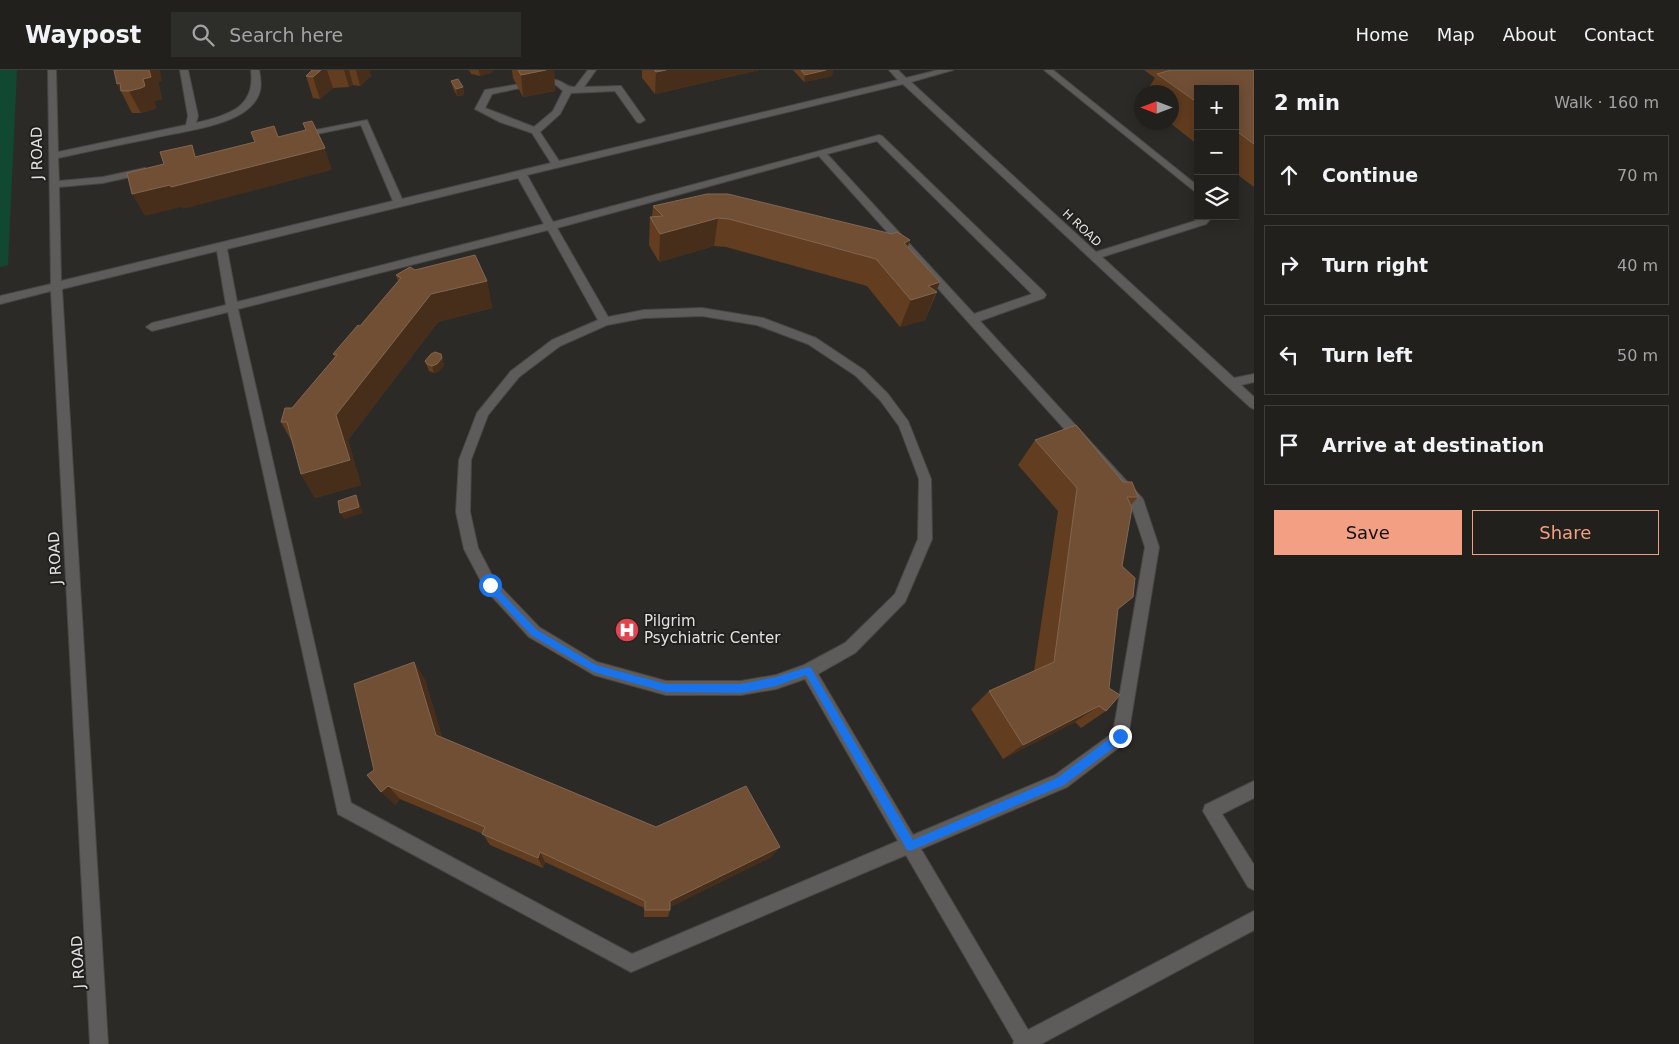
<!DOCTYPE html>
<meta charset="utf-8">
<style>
:root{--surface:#21201d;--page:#2d2d2a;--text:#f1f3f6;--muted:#a2a3a4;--line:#3e3e3b;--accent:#f39f84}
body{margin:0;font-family:"DejaVu Sans",sans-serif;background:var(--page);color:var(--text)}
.controls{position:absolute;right:15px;top:15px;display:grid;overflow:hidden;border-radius:0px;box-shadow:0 2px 12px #0003}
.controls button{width:45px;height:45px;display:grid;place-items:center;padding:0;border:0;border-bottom:1px solid var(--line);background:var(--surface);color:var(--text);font:25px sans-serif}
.compass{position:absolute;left:1134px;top:15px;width:45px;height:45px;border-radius:50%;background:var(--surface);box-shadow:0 2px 12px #0003;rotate:270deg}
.stop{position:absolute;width:15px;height:15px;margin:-11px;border:4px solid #1a73e8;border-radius:50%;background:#fff}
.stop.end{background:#1a73e8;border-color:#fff;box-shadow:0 1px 5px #0008}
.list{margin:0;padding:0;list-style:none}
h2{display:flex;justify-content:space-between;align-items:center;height:65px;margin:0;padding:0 20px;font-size:21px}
h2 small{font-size:16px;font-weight:400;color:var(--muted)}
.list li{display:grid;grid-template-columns:32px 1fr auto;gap:15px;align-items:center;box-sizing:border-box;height:80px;margin:0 10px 10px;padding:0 10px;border:1px solid var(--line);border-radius:0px}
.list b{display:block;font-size:19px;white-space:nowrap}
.list em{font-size:16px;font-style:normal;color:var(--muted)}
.actions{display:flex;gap:10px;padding:15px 20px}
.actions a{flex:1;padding:11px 0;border:1px solid var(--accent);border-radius:0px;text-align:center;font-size:18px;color:var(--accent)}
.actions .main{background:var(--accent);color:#111}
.icon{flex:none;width:28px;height:28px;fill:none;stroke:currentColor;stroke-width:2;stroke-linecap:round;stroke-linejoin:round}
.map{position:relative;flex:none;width:1254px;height:974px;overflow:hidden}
header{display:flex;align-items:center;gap:30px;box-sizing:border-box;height:70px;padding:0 25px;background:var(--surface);border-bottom:1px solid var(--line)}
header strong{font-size:24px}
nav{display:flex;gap:28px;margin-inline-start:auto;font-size:18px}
.search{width:350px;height:45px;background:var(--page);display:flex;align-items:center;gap:12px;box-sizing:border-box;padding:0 18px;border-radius:0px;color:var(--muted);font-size:19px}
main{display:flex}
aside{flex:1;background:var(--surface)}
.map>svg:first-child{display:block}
</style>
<header>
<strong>Waypost</strong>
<div class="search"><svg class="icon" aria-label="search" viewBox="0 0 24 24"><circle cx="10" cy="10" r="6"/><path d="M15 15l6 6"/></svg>Search here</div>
<nav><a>Home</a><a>Map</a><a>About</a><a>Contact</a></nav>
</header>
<main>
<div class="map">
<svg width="1254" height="974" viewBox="0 0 1254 974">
<rect width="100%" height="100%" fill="#2c2a27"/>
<path fill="#104831" d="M0,0H17L8,195L0,197Z"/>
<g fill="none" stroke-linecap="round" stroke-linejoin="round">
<g stroke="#494745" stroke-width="2">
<path id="service" d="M48,0H56L58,82L186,55L188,46L180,0H188L198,46L196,53C227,45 256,39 251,0H259C262,14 262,25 251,36C231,57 177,62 149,69C119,75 89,81 58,88L59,111L103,107L145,98L150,101L148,103L103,113L59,117L61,211L393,131L361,55L297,68L295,66L300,63L367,50L402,129L551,93L532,63L500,52L475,39L485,20L520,14V18L492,24L485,38L534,57L553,41L563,21L556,15L546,14V10C563,7 564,18 575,17L588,0H596L584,17L621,16L645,50L640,53L637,52L615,21L571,23L560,44L540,62L559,91L898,10L889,0H898L906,8L938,0H953L911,12L1096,182L1198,150L1202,146H1213L1206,154L1102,187L1234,308L1254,304V312L1241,315L1254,327V339L1250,337L1227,316L903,14L527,105L553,152L879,65L882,66L1044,222L1046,225L1044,228L980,251L1143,429L1159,477L1128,667L1126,672L1067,717L921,779L1028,960L1254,841V860L1041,974H1013L1014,971L906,785L631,902L338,744L228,242L152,261L146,257L152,253L226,235L217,181L62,219L108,974H90L51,221L0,234V226L51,214ZM877,71L1032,224L974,244L827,84ZM819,86L1130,432L1145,477L1113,663L1055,705L913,765L818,604L855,583L905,532L932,469L931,409L908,351L888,324L864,300L816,268L763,248L702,238L644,240L608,247L557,158ZM518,108L544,154L237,232L227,179ZM548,160L598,250L552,270L511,301L477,343L459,390L456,442L464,479L485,519L529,567L594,605L666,625H741L776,619L805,609L898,771L632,884L351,733L238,239ZM702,246L757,255L808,274L856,306L880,330L899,356L919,409L918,469L895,524L845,573L804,595L776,605L741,611H666L597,592L539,557L495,511L478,478L470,442L471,390L488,345L519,307L560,276L607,255L644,248Z
M1044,0H1053L1198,116V124Z
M1254,711V728L1222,744L1254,795V820L1248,817L1203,741L1205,735Z"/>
</g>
<use href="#service" fill="#5d5c5b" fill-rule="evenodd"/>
</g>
<path fill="#623d20" d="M312,0H369L371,6L360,16L353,15L349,17L333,18L320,29L313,28L306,6Z
M469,0H493L491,3L480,6L471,4Z
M512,0H554L555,21L523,27L513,8Z
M642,0H759L655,24L642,8Z
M793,0H833L832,6L804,12Z
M1144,0H1254V117L1235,103V19H1198V75L1169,52H1172V22H1146L1155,8Z
M162,11L158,12L162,29L154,31L156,38L152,40L141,43H132L117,14Z
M451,11L463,17L464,25L457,26L453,18Z
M653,136L910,170L908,177L937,222L925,250L900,257L867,216L726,177L714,176L659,192L649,175L650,147H652Z
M415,200L487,211L492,238L438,252L348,370L361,415L315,428L301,404L292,372L281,352L335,287L333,284L360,256L398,211L396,205Z
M441,284L444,295L439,301L434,303L429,301L425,291Z
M1035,370L1123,412L1138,427L1131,435L1122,496L1118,540L1106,641L1081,658L1075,652L1003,689L971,639L989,621L1034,601L1058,441L1018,395Z
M414,592L425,610L442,667L656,757L780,777L771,787L670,837V840L668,847H644V838L545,792L543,798L490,775L483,764L400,729L395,735L374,700Z"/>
<path fill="#462e1a" d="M149,0H160L162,11L158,12L162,29L154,31L156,38L152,40L141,43L129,21Z
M321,0H327L333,18L320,29L313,7Z
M344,0H349L353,15L349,17Z
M356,0H369L371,6L360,16Z
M479,0H493L491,3L480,6Z
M546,0H554L555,21L523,27L521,5Z
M666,0H759L655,24L656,2Z
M826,0H833L832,6L804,12L805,5Z
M120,13L121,21L129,36L117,14Z
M463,17L464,25L457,26L456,19Z
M192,75L202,97L325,78L332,100L183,139L182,137L145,146L132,124L170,115L195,87Z
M718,148L714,176L659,192L660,164Z
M910,170L900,198L904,173Z
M487,211L492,238L438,252L348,370L361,415L315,428L301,404L336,345L431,224Z
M940,212L925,250L900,257L911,230L928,216Z
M441,284L444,295L439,301L434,303L432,296Z
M356,425L359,432L363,443L344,449L340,443Z
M414,592L425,610L446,680L436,665Z
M1099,636L1075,652L1003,689L1023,675Z
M388,716L400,729L395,735L381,722Z
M780,777L771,787L668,838L670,831Z
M540,782L545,792L543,798L538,788Z"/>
<path fill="#704f35" stroke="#826650" d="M114,0H149L151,7L143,9L145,16L141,18L129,21H121L120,13L117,14Z
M312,0H321L313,7L306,6Z
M518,0H546L521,5Z
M654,0H666L656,2Z
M801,0H826L805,5Z
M1171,0H1254V74L1235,60V19H1198V33L1157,4Z
M458,9L463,17L456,19L451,11Z
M312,51L325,78L171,117L170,115L132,124L127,103L164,94L160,82L192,75L195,87L255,72L251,62L274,56L278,67L306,60L303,53Z
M707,124H728L892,164L897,162L910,170L904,173L940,212L928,216L937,222L911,230L876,189L729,149L718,148L660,164L650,147L663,146L653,136Z
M475,185L487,211L431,224L336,345L350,390L301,404L287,352H281L285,338H292L337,285L333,284L358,255L360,256L401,208L396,205L410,197L415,200Z
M435,282L441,284L442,288L437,294L432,296L427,294L425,291L431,284Z
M1076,355L1123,412H1132L1138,427H1127L1132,438L1122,496L1135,508L1133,527L1118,539L1109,618L1120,625L1106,641L1099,636L1023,675L989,621L1054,592L1077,418L1035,370Z
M356,425L359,437L340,443L338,431Z
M414,592L436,665L656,757L746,716L780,777L670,831V840H645V831L540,782L538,788L482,764L485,757L388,716L381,722L367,705L374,700L354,614Z"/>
<path fill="#1a73e8" d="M490,511L537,560L596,595L666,614H741L776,607L808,597L811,598L913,770L1057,708L1117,663L1120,662L1125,666L1124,670L1064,715L910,781L907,780L806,605L776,616L741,623L666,622L594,602L531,565L487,518V512Z"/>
<defs>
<g id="hospital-disc" transform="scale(1.25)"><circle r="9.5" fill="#e0444e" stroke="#22201e"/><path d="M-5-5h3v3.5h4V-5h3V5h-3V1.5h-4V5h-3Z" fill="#fff"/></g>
</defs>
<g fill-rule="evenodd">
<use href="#hospital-disc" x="627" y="560"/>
</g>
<g text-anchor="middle" stroke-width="4" stroke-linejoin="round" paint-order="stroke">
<g font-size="12" fill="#e4e2e1" stroke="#22201e">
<text transform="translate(1082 158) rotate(43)" y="4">H ROAD</text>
</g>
<g font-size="15" fill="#e4e2e1" stroke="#22201e">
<text transform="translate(37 83) rotate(-91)" y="5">J ROAD</text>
<text transform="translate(55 488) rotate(-93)" y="5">J ROAD</text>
<text transform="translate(78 892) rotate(-93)" y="5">J ROAD</text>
</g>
<g font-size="15" fill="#e4e2e1" stroke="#22201e" text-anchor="start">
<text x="644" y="556">Pilgrim<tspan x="644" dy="17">Psychiatric Center</tspan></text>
</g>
</g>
</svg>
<div class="controls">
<button>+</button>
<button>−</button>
<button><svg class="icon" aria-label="layers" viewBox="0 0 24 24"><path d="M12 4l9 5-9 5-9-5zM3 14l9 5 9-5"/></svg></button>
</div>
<svg class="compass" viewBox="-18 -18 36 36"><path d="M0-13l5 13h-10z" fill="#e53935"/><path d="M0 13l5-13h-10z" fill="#a2a3a4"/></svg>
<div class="stop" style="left:490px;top:515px"></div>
<div class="stop end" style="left:1120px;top:666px"></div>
</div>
<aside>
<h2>2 min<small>Walk · 160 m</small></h2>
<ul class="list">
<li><svg class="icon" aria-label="ahead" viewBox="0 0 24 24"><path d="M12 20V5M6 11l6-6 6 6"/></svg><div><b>Continue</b></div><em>70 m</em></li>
<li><svg class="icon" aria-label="right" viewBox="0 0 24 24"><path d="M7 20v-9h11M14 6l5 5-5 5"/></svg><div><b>Turn right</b></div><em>40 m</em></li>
<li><svg class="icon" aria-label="left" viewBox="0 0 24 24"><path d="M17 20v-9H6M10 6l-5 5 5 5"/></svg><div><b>Turn left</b></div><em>50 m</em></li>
<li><svg class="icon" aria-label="arrive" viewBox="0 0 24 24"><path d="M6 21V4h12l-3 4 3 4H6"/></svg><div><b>Arrive at destination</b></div></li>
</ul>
<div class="actions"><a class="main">Save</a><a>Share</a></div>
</aside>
</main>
